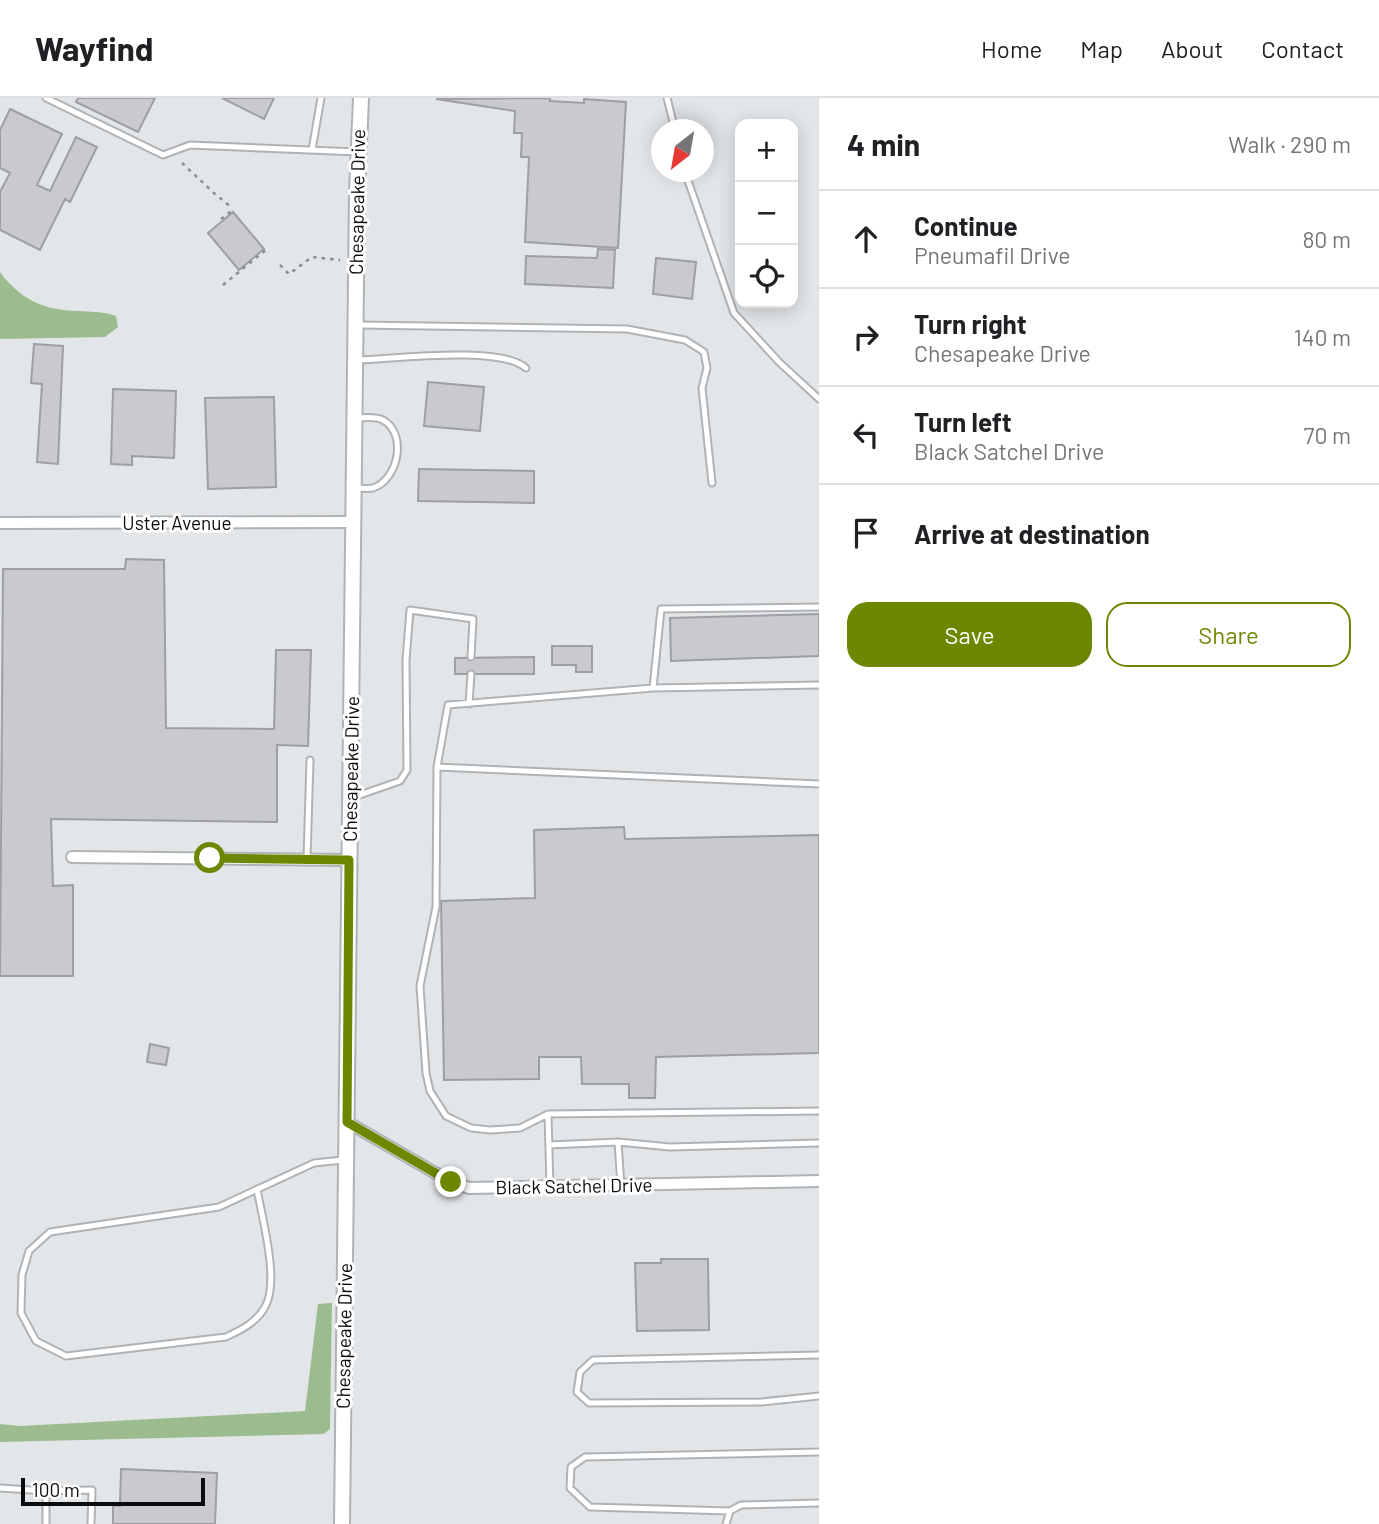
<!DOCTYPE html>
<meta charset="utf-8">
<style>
:root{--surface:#fff;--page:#f6f6f6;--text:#202124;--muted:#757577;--line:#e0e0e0;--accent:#6b8800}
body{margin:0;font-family:Barlow,sans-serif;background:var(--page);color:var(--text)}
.controls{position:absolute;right:21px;top:21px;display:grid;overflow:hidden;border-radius:14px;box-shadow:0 4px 18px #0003}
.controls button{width:63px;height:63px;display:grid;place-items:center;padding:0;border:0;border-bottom:2px solid var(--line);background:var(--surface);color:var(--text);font:35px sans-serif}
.compass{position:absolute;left:651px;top:21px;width:63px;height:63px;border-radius:50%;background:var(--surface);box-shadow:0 4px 18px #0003;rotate:211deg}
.scale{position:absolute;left:21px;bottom:18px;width:184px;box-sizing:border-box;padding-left:7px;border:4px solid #0b0c0d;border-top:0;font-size:19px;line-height:24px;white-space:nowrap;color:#0b0c0d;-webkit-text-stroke:5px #fff;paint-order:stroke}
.stop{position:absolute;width:21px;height:21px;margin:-16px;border:5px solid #6b8800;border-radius:50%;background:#fff}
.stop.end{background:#6b8800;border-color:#fff;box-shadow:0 2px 7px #0008}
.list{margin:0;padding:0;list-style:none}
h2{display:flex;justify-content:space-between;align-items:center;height:91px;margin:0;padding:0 28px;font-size:30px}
h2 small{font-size:23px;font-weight:400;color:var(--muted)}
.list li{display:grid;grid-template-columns:46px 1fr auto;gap:21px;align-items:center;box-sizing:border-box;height:98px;padding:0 28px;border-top:2px solid var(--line)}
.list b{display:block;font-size:26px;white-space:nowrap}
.list p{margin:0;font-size:23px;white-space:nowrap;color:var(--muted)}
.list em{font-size:23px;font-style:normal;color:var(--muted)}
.actions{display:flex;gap:14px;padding:21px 28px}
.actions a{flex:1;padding:16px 0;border:2px solid var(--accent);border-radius:21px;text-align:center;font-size:24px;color:var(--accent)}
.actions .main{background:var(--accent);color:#fff}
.icon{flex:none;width:38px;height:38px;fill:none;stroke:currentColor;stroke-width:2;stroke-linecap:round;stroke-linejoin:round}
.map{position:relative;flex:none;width:819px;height:1426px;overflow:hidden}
header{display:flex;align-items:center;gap:42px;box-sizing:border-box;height:98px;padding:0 35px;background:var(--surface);border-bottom:2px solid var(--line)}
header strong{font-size:33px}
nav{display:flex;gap:38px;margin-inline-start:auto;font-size:24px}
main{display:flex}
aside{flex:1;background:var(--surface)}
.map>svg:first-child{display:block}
</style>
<header>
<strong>Wayfind</strong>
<nav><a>Home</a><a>Map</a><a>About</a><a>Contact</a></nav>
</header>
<main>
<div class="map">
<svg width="819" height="1426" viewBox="0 0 819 1426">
<rect width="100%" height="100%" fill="#e3e6e9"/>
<path fill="#9cbc90" d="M0,174C20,201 43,212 77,213C92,214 102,213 116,218L118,229L105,239L0,241Z
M332,1205L330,1331L324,1336L0,1344V1326L20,1328L305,1313L318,1206Z"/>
<path fill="#c8cacd" stroke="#9d9fa2" stroke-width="2" d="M78,0H155L138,34L76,4Z
M222,0H274L264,21Z
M550,0V3L584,5V1L626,4L618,150L525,144L529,59H521L522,35H514L515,13L436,1Z
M10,11L62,36L37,87L50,93L76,39L97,49L70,104L65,101L40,152L0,132V94L10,75L0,70V32Z
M233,114L264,151L239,172L208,135Z
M598,151L615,152L613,190L525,186L526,158L597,160Z
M656,160L696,164L692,201L653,196Z
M34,246L63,248L58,366L37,364L42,286L31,285Z
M428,284L484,289L480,333L424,328Z
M113,291L176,293L174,360L132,358V367L111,366Z
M274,299L276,389L208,391L205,300Z
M419,371L534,373V405L418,403Z
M126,461L164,462L166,630L274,631L276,552H311L308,648L277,647V724L51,721L53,788L73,787V878H0L3,471H125Z
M819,516V558L671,563L670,520Z
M552,548H592V574H576V567H552Z
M534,559V576H455V560Z
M624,729L625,741L819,737V955L656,959L655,1000H629V986H582L581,959H539V981L444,982L441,803L535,800L534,732Z
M150,946L169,950L166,967L147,964Z
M661,1161H708L709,1232L637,1233L635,1165H661Z
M121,1371L217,1375L215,1426H113V1407L120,1408Z"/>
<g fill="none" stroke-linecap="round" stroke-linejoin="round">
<g stroke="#b0b3b5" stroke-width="9">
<path id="service" d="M46,0L163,57L190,47L358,54
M667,0L675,32
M312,52L321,0
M685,74L734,215L779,264L819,301
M358,227L627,231L685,242L704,254L707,270L702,290L712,385
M358,262C394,261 500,247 526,270
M356,320C365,320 375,318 383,322C408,336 398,382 373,390C368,391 362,390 357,390
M819,587L653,590L448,607L437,669L436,809L420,888L426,975L430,993L446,1018L471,1030L490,1032L520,1030L548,1016L819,1013
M653,590L661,511L819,509
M469,606L471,576
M437,669L819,686
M351,700L400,683L407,672L406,562L410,512L473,521L471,559
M307,761L310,662
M548,1016L550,1089
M618,1044L670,1049L819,1045
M549,1047L618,1044L621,1088
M257,1091C262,1120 280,1184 265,1209C257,1224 241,1232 226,1239L66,1258L36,1243L21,1215L22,1177L29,1153L50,1134L219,1109L314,1065L343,1062
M819,1257L593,1262L580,1274L577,1294L589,1305L761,1304L819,1298
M0,1390L46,1393L92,1392L91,1426
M730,1413L590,1409L570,1390L571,1369L585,1359L819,1354
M46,1426V1393
M726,1426L730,1413L741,1407L819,1405"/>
</g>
<g stroke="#b0b3b5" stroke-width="14">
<path id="minor" d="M0,425L353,424
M72,759L349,762
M347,1024L451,1084L469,1090L819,1083"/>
</g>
<g stroke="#b0b3b5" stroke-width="18">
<path id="tertiary" d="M342,1426L357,94L361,0"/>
</g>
<path stroke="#8a8d8f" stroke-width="2.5" stroke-dasharray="3.5 5" stroke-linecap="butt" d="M182,65L215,96L231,109
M221,121L234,111
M280,167L289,176L312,159L340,162
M223,187L267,151"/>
<use href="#service" stroke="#fff" stroke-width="5"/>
<use href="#minor" stroke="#fff" stroke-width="10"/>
<use href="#tertiary" stroke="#fff" stroke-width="14"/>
</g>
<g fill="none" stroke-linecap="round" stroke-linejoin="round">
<path stroke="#6b8800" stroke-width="9" d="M210,760L349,762L347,1024L451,1084"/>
</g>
<g text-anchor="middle" stroke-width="6" stroke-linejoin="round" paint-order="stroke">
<g font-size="19" fill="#0b0c0d" stroke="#fff">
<text transform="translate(357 104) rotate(-89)" y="7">Chesapeake Drive</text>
<text x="177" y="432">Uster Avenue</text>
<text transform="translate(351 671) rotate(-89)" y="7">Chesapeake Drive</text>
<text transform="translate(574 1088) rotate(-1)" y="7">Black Satchel Drive</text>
<text transform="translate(344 1238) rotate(-89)" y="7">Chesapeake Drive</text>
</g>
</g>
</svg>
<div class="controls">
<button>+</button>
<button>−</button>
<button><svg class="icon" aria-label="locate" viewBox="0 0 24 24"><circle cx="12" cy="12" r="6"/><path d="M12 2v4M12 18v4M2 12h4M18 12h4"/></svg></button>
</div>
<svg class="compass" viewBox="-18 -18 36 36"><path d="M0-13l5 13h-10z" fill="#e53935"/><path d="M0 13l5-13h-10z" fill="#757577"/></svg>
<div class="scale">100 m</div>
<div class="stop" style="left:210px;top:760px"></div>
<div class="stop end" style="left:451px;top:1084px"></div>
</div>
<aside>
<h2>4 min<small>Walk · 290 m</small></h2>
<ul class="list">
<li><svg class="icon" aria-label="ahead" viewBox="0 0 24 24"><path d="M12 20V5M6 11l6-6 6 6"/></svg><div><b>Continue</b><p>Pneumafil Drive</p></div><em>80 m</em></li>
<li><svg class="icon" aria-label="right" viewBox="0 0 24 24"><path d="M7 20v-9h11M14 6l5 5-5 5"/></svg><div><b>Turn right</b><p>Chesapeake Drive</p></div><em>140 m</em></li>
<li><svg class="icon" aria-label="left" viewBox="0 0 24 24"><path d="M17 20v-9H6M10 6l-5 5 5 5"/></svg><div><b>Turn left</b><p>Black Satchel Drive</p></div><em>70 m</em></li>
<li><svg class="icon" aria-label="arrive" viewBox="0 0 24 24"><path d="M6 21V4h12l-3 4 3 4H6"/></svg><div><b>Arrive at destination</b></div></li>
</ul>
<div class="actions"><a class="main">Save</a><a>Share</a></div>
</aside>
</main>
